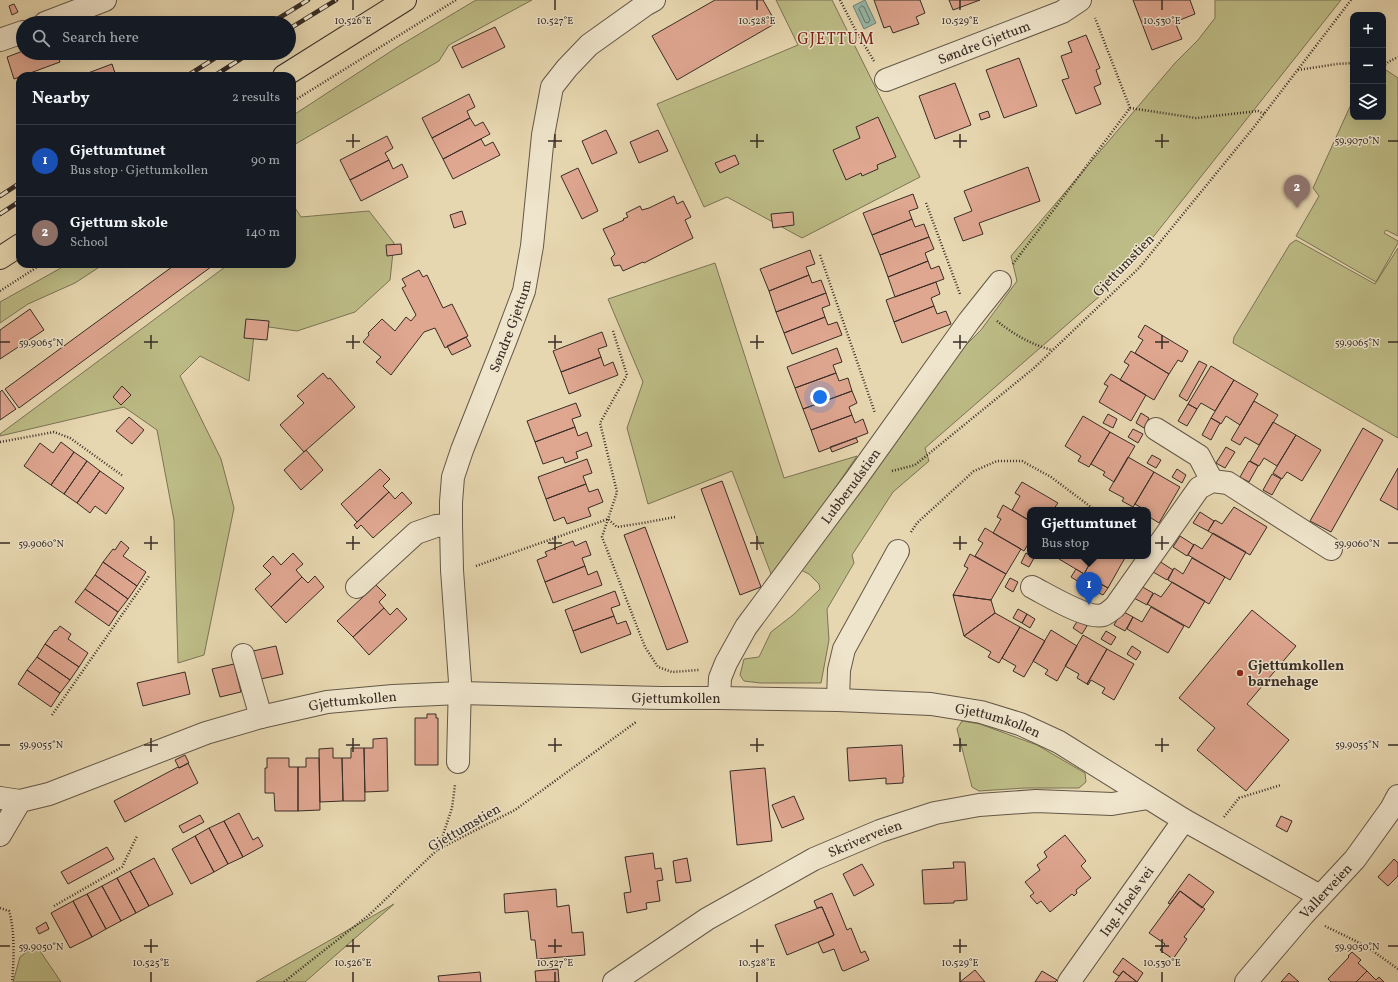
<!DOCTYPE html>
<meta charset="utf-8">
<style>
:root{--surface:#171b24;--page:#20242c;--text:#f1f3f6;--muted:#9ea1a6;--line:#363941;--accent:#c59692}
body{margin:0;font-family:Vollkorn,serif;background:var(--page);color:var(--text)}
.controls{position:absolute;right:12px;top:12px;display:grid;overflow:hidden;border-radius:8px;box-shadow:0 4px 16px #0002}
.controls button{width:36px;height:36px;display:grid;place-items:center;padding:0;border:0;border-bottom:1px solid var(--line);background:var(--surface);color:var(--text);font:20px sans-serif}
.you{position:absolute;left:820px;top:397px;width:14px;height:14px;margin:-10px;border:3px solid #fff;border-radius:50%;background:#1a73e8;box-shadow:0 0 0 6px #1a73e833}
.badge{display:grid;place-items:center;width:26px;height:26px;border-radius:50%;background:var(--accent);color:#fff;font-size:13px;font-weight:700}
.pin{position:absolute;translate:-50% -33px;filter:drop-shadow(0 1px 2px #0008)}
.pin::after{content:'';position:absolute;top:21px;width:14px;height:12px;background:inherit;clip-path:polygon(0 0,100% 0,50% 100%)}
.popup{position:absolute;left:1027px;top:507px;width:124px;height:52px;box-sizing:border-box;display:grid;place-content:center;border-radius:8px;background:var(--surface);filter:drop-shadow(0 1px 3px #0005);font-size:13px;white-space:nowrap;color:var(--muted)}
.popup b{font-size:15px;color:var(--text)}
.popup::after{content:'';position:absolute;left:50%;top:100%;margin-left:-8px;border:8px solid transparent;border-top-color:var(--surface)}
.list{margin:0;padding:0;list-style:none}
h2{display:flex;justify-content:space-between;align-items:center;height:52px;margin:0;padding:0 16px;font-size:17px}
h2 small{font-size:13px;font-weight:400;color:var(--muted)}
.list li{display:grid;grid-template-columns:26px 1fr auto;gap:12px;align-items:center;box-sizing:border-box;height:72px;padding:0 16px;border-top:1px solid var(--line)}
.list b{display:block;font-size:15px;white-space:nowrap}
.list p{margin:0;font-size:13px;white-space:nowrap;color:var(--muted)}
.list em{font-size:13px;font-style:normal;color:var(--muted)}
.icon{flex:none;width:22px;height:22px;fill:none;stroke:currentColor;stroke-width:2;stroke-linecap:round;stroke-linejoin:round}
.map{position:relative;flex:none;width:1398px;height:982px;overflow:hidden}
.search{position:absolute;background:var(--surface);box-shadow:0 4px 16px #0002;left:16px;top:16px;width:280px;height:44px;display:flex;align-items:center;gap:10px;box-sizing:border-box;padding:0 14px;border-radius:22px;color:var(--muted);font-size:15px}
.panel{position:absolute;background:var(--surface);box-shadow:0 4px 16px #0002;left:16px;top:72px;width:280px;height:196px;border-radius:12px}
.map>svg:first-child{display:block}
</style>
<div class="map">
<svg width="1398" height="982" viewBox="0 0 1398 982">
<rect width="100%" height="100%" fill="#e7d7b0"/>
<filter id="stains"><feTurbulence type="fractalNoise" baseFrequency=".005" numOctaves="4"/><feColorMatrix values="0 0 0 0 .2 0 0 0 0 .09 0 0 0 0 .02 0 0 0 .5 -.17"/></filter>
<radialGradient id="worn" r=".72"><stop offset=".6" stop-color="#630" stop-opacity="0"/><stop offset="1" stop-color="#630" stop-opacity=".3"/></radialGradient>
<path fill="#bdbc86" stroke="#7a7456" d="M476,0H532L449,45L439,61L292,146V116L399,46Z
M776,0H832L920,177L802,238L727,197L704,207L657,104L798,45Z
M1215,0H1341L1146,246L1101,295L925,448L929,461L893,492L852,555L854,563L827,609L829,640L821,683H760L744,681L740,675L744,659L759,657L771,632L793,615L820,589L819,584L809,574L801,570L955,356L981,330L1017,281L1011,256L1175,63L1198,40L1215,18Z
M1383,68L1398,78V236L1386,230L1384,233L1398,241V243L1376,282L1296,236L1319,196L1313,188L1353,100V117H1383Z
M292,203L301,217L369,211L394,243L390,280L355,312L297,331L255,325L249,381L200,356L180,376L221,459L234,508L204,655L178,663L174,520L157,430L124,407L0,436V434L229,264H292Z
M1296,240L1375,284L1398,248V438L1233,343L1234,337L1290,244Z
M715,263L784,478L857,456L773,579L732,471L648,504L627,428L643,382L608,299Z
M68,264H104L75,283L28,304L0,323V302Z
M962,721L980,724L1037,745L1085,773L1086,782L1079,788H1025L979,791L972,787L957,729Z
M394,904L305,982H256Z
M36,945L61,982H13L20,957Z"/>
<path fill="#97baac" stroke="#718276" d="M865,0L876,23L864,29L853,6Z"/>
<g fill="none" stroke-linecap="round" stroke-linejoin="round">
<path stroke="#687469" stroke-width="1" d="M862,6L864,7L870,20L868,23L865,22L859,9Z"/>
</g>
<path fill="#dfa690" stroke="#382d26" d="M715,0H763L776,23L677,80L652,36Z
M874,0H920L925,13L916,17L919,24L893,33L890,26L884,28Z
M949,0H980L953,10Z
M1133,0H1190L1195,14L1175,22L1182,39L1152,50Z
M14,4L18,12L12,15L9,6Z
M118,17L121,23H90L105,18L106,21Z
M495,27L505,47L462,68L452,47Z
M1086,35L1100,68L1096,70L1101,84L1094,87L1101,104L1076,114L1062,80L1069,78L1061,56L1072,52L1068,42Z
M23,51V53H74L59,58L60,62L14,79L7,57Z
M1019,58L1037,106L1004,118L986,70Z
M112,64L116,76H80Z
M955,83L971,125L935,139L919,96Z
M469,94L475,107L467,111L470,118L432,138L422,118Z
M988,111L990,117L981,120L979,114Z
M878,117L896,157L877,165L878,169L862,176L861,173L846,180L833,150L860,138L856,127Z
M470,118L475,126L483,122L490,134L443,159L432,138Z
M606,130L617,153L592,164L582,141Z
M658,130L668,151L639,163L630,142Z
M387,136L393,148L385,153L389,160L350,180L340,160Z
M481,139L485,146L493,142L500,155L453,179L443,159Z
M735,155L739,164L720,173L715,163Z
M389,160L393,169L402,164L408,177L361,201L350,180Z
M1028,167L1040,201L979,223L983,234L963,241L954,218L972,211L964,191Z
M578,168L598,211L582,219L561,176Z
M913,194L918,208L909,211L912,219L872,235L863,213Z
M674,196L677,204L683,201L691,217L685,220L693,238L644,263L643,262L623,271L620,265L614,266L611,258L615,254L603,229L624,220L623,219L628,217L626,213L640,206L642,210L649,208Z
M462,211L466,224L454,228L450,215Z
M793,212L794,225L773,228L771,214Z
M912,219L915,227L924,224L929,237L880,255L872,235Z
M929,237L934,249L925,253L928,261L888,277L880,255Z
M401,244L402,254L387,256L386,245Z
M810,250L815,264L806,267L809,275L769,291L760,269Z
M928,261L931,269L939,266L944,279L895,297L888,277Z
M176,264H215L19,408L5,389Z
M419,270L423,277L427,275L443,308L452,304L468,336L445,348L435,328L424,332L391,375L376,362L381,357L363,342L369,335L368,333L382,319L395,331L406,317L411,321L416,315L402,288L406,286L402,279Z
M809,275L812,283L821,280L826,293L776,312L769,291Z
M936,282L940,294L931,298L934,306L894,322L886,300Z
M826,293L830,305L822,308L825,317L784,333L776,312Z
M934,306L937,314L946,311L951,324L902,343L894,322Z
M30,309L44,330L0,359V330Z
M825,317L828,325L837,322L842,335L792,354L784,333Z
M246,319L269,321L267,340L244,338Z
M1145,325L1188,351L1182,362L1178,360L1169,374L1135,353L1143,340L1138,337Z
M602,332L607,346L598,349L601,357L561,372L553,351Z
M466,337L471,346L452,355L447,346Z
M837,348L842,362L833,365L836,373L795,388L787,367Z
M1131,351L1169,374L1154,400L1120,380L1129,365L1124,362Z
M601,357L604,366L613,362L618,375L569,394L561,372Z
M1199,361L1207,365L1187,401L1179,396Z
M1211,366L1234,380L1215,411L1201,403L1197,409L1188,404Z
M323,373L328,379L330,378L355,407L304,452L280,425L304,403L297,396Z
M836,373L839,381L848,378L852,391L803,409L795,388Z
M1111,374L1146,395L1131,421L1099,402L1108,386L1104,384Z
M1234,380L1258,394L1240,425L1226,416L1221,424L1211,418Z
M122,386L131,395L121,405L113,397Z
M2,390L16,409L0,420V392Z
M852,391L857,403L849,407L852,415L811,430L803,409Z
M1254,401L1278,415L1259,445L1245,437L1240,445L1231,440Z
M576,403L581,416L572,419L575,427L535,442L527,421Z
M1188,404L1197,409L1187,426L1178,421Z
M1141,413L1149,418L1144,428L1136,423Z
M1108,414L1117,419L1113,428L1103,423Z
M852,415L855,423L863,419L868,433L819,452L811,430Z
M1083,416L1110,432L1089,467L1078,461L1081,456L1065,446Z
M129,417L144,430L132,444L116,431Z
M1211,418L1220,423L1211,440L1202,435Z
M1273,422L1296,435L1277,466L1264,458L1259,466L1250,461Z
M575,427L578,436L587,432L592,446L576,452L578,458L565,463L563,457L543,464L535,442Z
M1363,428L1383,440L1331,532L1310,521Z
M1133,429L1143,434L1138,443L1128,437Z
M1110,432L1135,446L1114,482L1103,475L1105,472L1091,464Z
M1296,435L1321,450L1302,481L1287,472L1282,479L1273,473Z
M856,438L858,442L832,452L830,447Z
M61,442L74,452L51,485L24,466L40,443L53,453Z
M1226,447L1235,452L1225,468L1216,463Z
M306,450L323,470L301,490L284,470Z
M74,452L87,461L64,494L51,485Z
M1152,455L1161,460L1156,468L1147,463Z
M1128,457L1154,472L1133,507L1122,501L1124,498L1109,490Z
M587,459L592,473L583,476L586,484L546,499L538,477Z
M87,461L100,471L77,503L64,494Z
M1249,461L1258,466L1249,482L1240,477Z
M1398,468V510L1380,500Z
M380,469L390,479L383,486L389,492L357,522L341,504Z
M1177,469L1186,475L1182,483L1172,477Z
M100,471L124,488L106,514L95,506L90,513L77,503Z
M1154,472L1180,487L1159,523L1148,516L1149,512L1148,510H1145L1135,504Z
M1272,474L1281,479L1272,495L1263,490Z
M722,481L761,587L740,595L701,489Z
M1022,482L1058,503L1053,510H1030V521L1012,510L1020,496L1015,493Z
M586,484L589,492L598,489L603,502L588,508L591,516L567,524L564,517L554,521L546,499Z
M389,492L395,499L402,492L412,503L373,538L361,525L357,529L354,525Z
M1003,505L1030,521V541L1024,551L993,533L1001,519L997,517Z
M1234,507L1267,527L1250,555L1208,531L1215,520L1222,524Z
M1200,512L1214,521L1208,531L1193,523Z
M645,527L688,642L667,650L624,535Z
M985,528L1021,549L1006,574L975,556L983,543L978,540Z
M1213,533L1246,552L1230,580L1188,555L1194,544L1202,549Z
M1180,536L1194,545L1187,556L1173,547Z
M121,541L129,548L123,556L146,572L137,586L103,562L113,549L115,550Z
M573,541L575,546L586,541L591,555L582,558L585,566L545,582L537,560L547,556L545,552Z
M293,553L303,564L296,570L302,577L271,607L255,589L271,574L263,566L273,556L281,565Z
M1026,553L1034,558L1029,567L1021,563Z
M970,554L1006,574L991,600L953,595L968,568L964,566Z
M1061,556H1094L1084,574L1059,559Z
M1094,556H1126L1108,588L1084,574Z
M1192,558L1225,577L1209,604L1168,580L1174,568L1183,574Z
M1159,561L1173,570L1167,580L1153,572Z
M103,562L137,586L128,599L95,575Z
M585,566L588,575L597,571L602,585L553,603L545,582Z
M1076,569L1084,574L1079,582L1071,577Z
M95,575L128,599L118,612L85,589Z
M315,576L324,587L286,623L271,607L302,577L308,583Z
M1010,578L1018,582L1013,592L1005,587Z
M1172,582L1205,601L1189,628L1147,604L1154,593L1161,597Z
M1099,583L1108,588L1103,595L1095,591Z
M376,585L386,595L379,602L384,608L353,637L337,621Z
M1139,585L1153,593L1147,605L1132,597Z
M85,589L118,612L109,626L75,602Z
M615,591L620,605L611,608L614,616L573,631L565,610Z
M953,595L991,600L995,613L964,636Z
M1151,607L1184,626L1168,653L1127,629L1133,617L1142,622Z
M384,608L390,615L397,608L407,619L369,655L353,637Z
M1018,609L1027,614L1022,623L1013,618Z
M1252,610L1296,646L1247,704L1289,740L1246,791L1197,750L1215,728L1179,698Z
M1122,611L1133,617L1125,631L1114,625Z
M995,613L1020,627L999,663L988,657L991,652L964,636Z
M1027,614L1035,619L1030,628L1022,623Z
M614,616L617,624L626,621L631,634L581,653L573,631Z
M1078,620L1087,626L1082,634L1073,628Z
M60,626L71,634L68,639L88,653L79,667L45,644L55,630L56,631Z
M1020,627L1045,641L1024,677L1013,671L1016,666L1002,658Z
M1051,630L1077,646L1057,681L1045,674L1048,670L1033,661Z
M1106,631L1116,637L1111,645L1101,639Z
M1083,635L1107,649L1087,684L1077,678L1079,674L1065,666Z
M45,644L79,667L70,680L37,657Z
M276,646L283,674L261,679L253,651Z
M1132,646L1141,652L1136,660L1127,654Z
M1107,649L1134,664L1114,700L1102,693L1105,688L1091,680L1088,685L1087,684Z
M37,657L70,680L60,693L27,670Z
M234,664L241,692L220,697L212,669Z
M27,670L60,693L51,707L18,684Z
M185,672L190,694L143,706L137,683Z
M427,714H436V718H438V765H415V718H427Z
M387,738L388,791L365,792L364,748H373V739Z
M902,745L904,777H903V783L886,784V778L849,781L847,748Z
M333,748V758H342L343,801L320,802L319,749Z
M351,748H364L365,801H343L342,758H351Z
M185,755L189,763L179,768L175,760Z
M267,758H289V767H298V811H275L274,793H265V768H267Z
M306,758H319L320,810L298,811V767H306Z
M188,763L198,783L125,822L114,801L178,767L179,768Z
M765,768L772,841L737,845L730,771Z
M794,796L804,819L782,828L772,805Z
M239,813L253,840L258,837L263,846L243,857L224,821Z
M200,815L204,822L183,833L179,826Z
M1281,816L1292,821L1287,832L1276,826Z
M224,821L243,857L228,864L209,828Z
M209,828L228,864L214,872L195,836Z
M1065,835L1086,861L1081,866L1091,878L1076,890L1077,893L1074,896L1072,894L1050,912L1041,901L1037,904L1030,896L1034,893L1025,882L1040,870L1037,865L1047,857L1044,852Z
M195,836L214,872L191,884L172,849Z
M107,847L114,859L68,884L61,872Z
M653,853L655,869L661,868L663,880L657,881L660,901L646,903L647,909L627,913L624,893L631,892L625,857Z
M154,858L173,894L149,906L130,871Z
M687,858L691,881L676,883L673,861Z
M1394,859L1398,863V876L1388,886L1378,877Z
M953,862H965L967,900L954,901V903L924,904L922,870L954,868Z
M862,864L874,885L854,896L843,874Z
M130,871L149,906L136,913L117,878Z
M1189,874L1214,892L1202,908L1180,891L1170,904L1168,903Z
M117,878L136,913L121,921L102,886Z
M102,886L121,921L106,929L87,894Z
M556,889L557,907L569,905L572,933L583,932L585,955L537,959L535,940H531L528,911L505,913L504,894Z
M1180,891L1205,909L1184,937L1187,939L1173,959L1160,950L1165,944L1149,933Z
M832,893L847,930L851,928L861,953L865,951L869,960L844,971L842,970L834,949L823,953L818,942L834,935L822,907L817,908L814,901Z
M87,894L106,929L92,937L73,901Z
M73,901L92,937L70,948L51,913Z
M821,907H822L834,935L833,936L787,955L775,925Z
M46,922L49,929L39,934L36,928Z
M1352,952L1361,960L1358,963L1367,971L1356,982H1331L1328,979L1349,957L1348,956Z
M1123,958L1143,973L1137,982L1123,971L1119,976L1113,972Z
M558,969L559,982H536L535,971Z
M975,970L985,982H960Z
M1042,971L1057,980L1055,982H1035Z
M1123,971L1137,982H1115Z
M1367,971L1376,980L1379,977L1384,982H1356Z
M480,972L481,982H439L438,976Z
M1289,973L1299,982H1281Z"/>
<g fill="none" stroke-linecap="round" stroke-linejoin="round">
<g stroke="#645848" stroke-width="24">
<g id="minor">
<path d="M45,23L105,0"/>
<path d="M0,40L23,32"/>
<path id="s1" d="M886,80L1062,12L1080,0"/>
<path d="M1156,429L1199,456L1212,481"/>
<path d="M357,587L416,533L436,526L451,525"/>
<path d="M1032,587C1046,594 1088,620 1103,615C1107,614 1112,609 1115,607L1199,488L1212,481L1228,483L1331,549"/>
<path d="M243,655L261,717"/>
<path id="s2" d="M719,698L720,678L726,663L746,627L856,479L969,321L1000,282"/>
<path d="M838,700L839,670L844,649L898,551"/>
<path id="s3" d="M458,762L460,682L452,570L451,525V502L453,477L462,450L506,339L524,291L532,246L543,135L552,87L567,68L589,45L645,5L654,0"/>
<path id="s4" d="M0,798L20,801L49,794L206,733L261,717L327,702L393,696L460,693L661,698H719L838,700L931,704L981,712L1020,724L1059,742L1184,820L1320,896"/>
<path d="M0,835L20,801"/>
<path id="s5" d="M614,982L707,919L814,859L880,831L935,813L979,805L1036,801L1112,804L1148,798"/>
<path id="s6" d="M1069,982L1184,820"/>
<path id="s7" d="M1246,982L1303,915L1355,859L1391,809L1398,796"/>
</g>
</g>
<g stroke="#382d26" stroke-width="24">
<path id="major" d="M284,76L405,0
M0,258L20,245"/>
</g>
<path stroke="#382d26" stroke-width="2.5" stroke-dasharray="1 2" stroke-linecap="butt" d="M840,0L856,31L874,61
M1383,67L1388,62L1398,57
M1298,70L1337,64L1353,63
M292,102L456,0
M1130,108L1196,118L1258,111L1264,114
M926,203L960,294
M820,255L875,413
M1013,264L1130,108L1095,18
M0,291L42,264
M997,321C1013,334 1032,345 1052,350
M613,331L627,375L600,423L617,492L602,537L645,647L658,667L672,672L699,670
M0,442L54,432L70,438L123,476
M892,471L915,465L1034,368L1139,268L1254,127L1351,0
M911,532L917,523L974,471L997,461H1022L1051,477L1095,510
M476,566L608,519L617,527L643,523L675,517
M52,715L149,576
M1224,817L1239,798L1281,785
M438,850L452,808L455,785
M54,906L122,867L137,836
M0,908L9,911C15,930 14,962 12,982
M1325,926L1366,946L1398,969
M284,982L369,915L437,850L515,810L636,722"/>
<use href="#minor" stroke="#efe5cc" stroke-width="22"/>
<use href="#major" stroke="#e7d7b0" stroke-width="22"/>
<g stroke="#382d26" stroke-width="4.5">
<path id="rail" d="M271,23L308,0
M289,29L336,0
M187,76L223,53
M214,76L250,53
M0,196L20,183
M0,214L20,201"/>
</g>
<use href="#rail" stroke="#efe5cc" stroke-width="3" stroke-dasharray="9" stroke-linecap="butt"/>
</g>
<path fill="none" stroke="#382d26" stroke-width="1.5" d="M353,0V10M555,0V10M757,0V10M960,0V10M1162,0V10M353,134V148M555,134V148M757,134V148M960,134V148M1162,134V148M346,141H360M548,141H562M750,141H764M953,141H967M1155,141H1169M1388,141H1398M151,335V349M353,335V349M555,335V349M757,335V349M960,335V349M1162,335V349M0,342H10M144,342H158M346,342H360M548,342H562M750,342H764M953,342H967M1155,342H1169M1388,342H1398M151,536V550M353,536V550M555,536V550M757,536V550M960,536V550M1162,536V550M0,543H10M144,543H158M346,543H360M548,543H562M750,543H764M953,543H967M1155,543H1169M1388,543H1398M151,738V752M353,738V752M555,738V752M757,738V752M960,738V752M1162,738V752M0,745H10M144,745H158M346,745H360M548,745H562M750,745H764M953,745H967M1155,745H1169M1388,745H1398M151,939V953M353,939V953M555,939V953M757,939V953M960,939V953M1162,939V953M0,946H10M144,946H158M346,946H360M548,946H562M750,946H764M953,946H967M1155,946H1169M1388,946H1398M151,972V982M353,972V982M555,972V982M757,972V982M960,972V982M1162,972V982"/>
<circle fill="#8f2418" stroke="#efe5cc" stroke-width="1.5" cx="1240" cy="673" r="4"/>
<g text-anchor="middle" stroke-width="3" stroke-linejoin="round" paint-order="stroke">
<g font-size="14" fill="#382d26" stroke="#efe5cc">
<text dy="5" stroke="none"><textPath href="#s1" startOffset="105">Søndre Gjettum</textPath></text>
<text transform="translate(1123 265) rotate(-46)" y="5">Gjettumstien</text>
<text dy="5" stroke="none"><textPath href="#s3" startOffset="447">Søndre Gjettum</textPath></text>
<text dy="5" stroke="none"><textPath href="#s2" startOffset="253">Lubberudstien</textPath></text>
<text dy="5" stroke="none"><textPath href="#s4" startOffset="693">Gjettumkollen</textPath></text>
<text dy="5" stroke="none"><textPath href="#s4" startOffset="369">Gjettumkollen</textPath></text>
<text dy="5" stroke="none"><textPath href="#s4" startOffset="1017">Gjettumkollen</textPath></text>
<text transform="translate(464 827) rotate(-30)" y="5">Gjettumstien</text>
<text dy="5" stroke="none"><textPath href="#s5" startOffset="290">Skriverveien</textPath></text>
<text dy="5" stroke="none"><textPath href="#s7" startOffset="121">Vallerveien</textPath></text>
<text dy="5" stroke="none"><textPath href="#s6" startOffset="99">Ing. Hoels vei</textPath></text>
</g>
<g font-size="14" font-weight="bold" fill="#382d26" stroke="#efe5cc" text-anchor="start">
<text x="1248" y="670">Gjettumkollen<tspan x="1248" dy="16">barnehage</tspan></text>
</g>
<g font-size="16" letter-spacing="1" fill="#7a1f14" stroke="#efe5cc">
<text x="836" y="44">GJETTUM</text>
</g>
</g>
<g font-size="10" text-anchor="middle" fill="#382d26" stroke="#efe5cc" stroke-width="3" stroke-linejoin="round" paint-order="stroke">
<text x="353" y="24">10.526°E</text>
<text x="555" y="24">10.527°E</text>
<text x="757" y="24">10.528°E</text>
<text x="960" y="24">10.529°E</text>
<text x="1162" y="24">10.530°E</text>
<text x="1357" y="144">59.9070°N</text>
<text x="41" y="346">59.9065°N</text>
<text x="1357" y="346">59.9065°N</text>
<text x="41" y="547">59.9060°N</text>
<text x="1357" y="547">59.9060°N</text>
<text x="41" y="748">59.9055°N</text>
<text x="1357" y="748">59.9055°N</text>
<text x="41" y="950">59.9050°N</text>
<text x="1357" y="950">59.9050°N</text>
<text x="151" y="966">10.525°E</text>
<text x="353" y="966">10.526°E</text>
<text x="555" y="966">10.527°E</text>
<text x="757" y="966">10.528°E</text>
<text x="960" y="966">10.529°E</text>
<text x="1162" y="966">10.530°E</text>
</g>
<rect width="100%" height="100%" filter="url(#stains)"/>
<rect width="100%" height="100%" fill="url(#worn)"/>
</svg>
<div class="controls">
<button>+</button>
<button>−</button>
<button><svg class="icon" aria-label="layers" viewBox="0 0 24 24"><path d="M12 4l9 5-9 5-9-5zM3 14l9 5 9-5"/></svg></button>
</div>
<div class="you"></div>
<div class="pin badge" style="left:1089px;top:605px;background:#1a4fb4">1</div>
<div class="popup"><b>Gjettumtunet</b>Bus stop</div>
<div class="pin badge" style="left:1297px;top:208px;background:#8d6e63">2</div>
<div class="search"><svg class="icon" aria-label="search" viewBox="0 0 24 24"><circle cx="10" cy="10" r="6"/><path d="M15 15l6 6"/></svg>Search here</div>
<section class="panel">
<h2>Nearby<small>2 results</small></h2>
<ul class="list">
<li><span class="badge" style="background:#1a4fb4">1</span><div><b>Gjettumtunet</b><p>Bus stop · Gjettumkollen</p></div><em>90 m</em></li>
<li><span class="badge" style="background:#8d6e63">2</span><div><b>Gjettum skole</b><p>School</p></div><em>140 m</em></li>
</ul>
</section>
</div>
